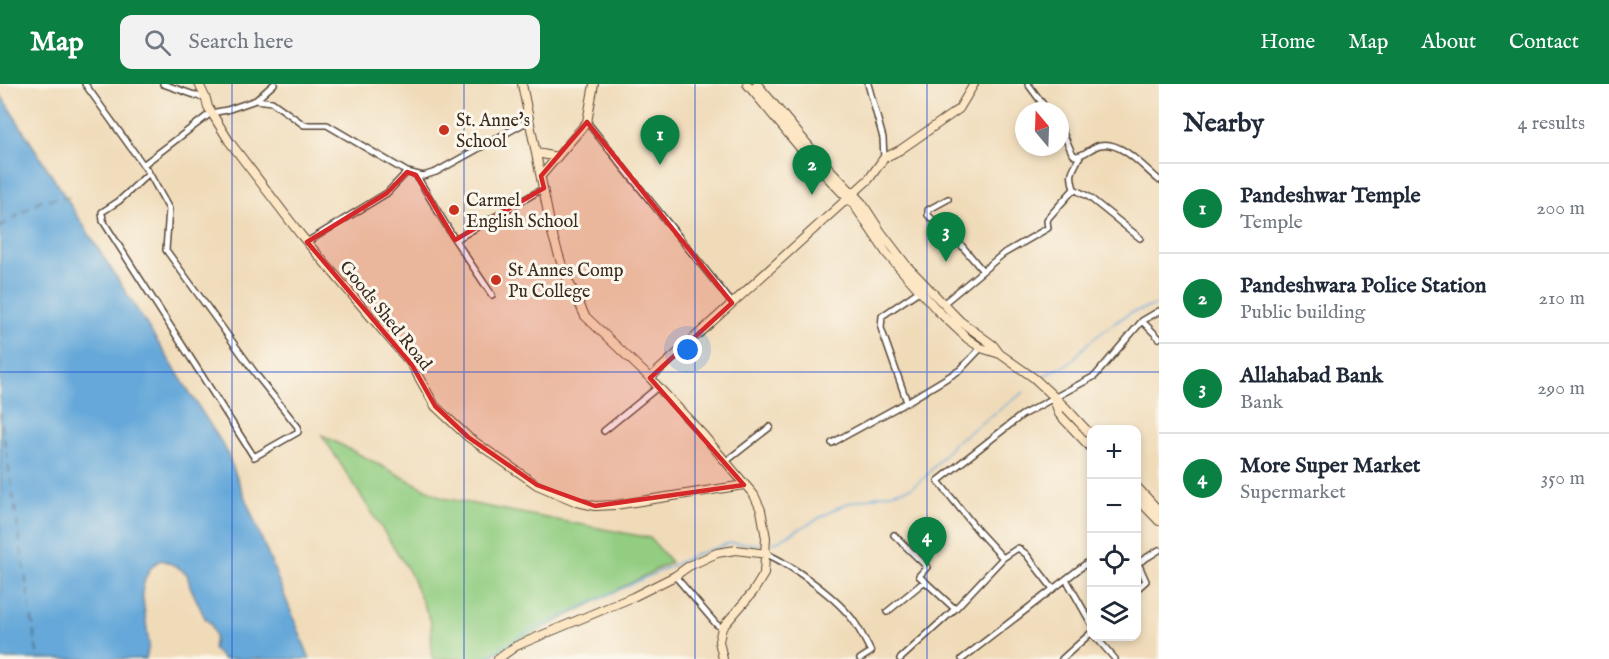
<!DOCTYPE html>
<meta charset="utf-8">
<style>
:root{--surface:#fff;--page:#f2f2f3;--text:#1f2937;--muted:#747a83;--line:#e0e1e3;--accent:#0b8043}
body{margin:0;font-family:"IM FELL English",serif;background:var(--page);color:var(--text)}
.controls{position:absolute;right:18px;bottom:18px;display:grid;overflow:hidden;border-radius:12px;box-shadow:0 3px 9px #0003}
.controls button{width:54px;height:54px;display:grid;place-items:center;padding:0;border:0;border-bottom:2px solid var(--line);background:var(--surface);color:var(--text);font:30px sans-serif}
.compass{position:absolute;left:1015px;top:18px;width:54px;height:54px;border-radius:50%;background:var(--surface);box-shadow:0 3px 9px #0003;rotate:341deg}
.you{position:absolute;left:688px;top:266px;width:21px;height:21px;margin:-15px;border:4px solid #fff;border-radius:50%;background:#1a73e8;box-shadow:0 0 0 9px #1a73e833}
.badge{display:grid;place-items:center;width:39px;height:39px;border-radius:50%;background:var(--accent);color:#fff;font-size:20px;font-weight:700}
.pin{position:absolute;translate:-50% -50px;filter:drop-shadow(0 2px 3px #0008)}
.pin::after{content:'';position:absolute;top:32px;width:21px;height:18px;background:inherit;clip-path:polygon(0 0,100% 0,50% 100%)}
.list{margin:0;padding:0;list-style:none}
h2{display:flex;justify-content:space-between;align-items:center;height:78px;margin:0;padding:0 24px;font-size:26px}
h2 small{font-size:20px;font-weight:400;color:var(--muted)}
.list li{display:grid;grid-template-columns:39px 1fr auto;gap:18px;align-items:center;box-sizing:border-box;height:90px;padding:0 24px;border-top:2px solid var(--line)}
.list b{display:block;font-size:22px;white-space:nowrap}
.list p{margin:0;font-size:20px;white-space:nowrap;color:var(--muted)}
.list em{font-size:20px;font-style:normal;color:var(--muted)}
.icon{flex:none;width:33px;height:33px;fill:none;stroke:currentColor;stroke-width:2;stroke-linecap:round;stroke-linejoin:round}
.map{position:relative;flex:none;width:1159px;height:575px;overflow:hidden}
header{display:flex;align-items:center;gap:36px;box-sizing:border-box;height:84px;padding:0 30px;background:var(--accent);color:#fff}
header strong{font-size:28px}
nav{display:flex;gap:33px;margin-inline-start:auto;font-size:21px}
.search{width:420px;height:54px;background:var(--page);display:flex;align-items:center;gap:15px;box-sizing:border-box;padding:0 21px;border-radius:12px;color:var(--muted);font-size:22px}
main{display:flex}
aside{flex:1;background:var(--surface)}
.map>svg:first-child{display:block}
</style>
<header>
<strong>Map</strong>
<div class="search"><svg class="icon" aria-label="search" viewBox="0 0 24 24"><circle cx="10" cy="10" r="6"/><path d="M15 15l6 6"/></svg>Search here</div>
<nav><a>Home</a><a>Map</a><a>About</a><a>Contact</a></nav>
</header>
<main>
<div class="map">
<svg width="1159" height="575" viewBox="0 0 1159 575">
<rect width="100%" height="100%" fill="#fbf7ec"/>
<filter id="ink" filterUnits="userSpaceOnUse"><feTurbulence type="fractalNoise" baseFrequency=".0167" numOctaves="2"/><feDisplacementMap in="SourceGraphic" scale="12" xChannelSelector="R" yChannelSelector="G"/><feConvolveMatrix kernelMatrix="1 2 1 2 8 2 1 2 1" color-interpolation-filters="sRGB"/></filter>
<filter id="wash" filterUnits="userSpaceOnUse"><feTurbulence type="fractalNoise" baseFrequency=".008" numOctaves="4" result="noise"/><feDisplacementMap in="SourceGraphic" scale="24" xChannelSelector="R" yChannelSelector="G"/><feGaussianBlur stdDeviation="1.35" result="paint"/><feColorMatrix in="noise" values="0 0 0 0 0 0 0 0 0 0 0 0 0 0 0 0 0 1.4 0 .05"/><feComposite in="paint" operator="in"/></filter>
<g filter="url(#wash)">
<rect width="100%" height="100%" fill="#f0dbb9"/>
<path fill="#92cd81" stroke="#667c50" stroke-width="1.5" d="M322,351L443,414L650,454L671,478L485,575H432L431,538L409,487Z"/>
<path fill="#65a8d9" stroke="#50697c" stroke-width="1.5" d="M0,10L225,364L310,575H223L213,565L215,552L211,540L205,534L190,502L187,490L176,482L162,476L157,478L150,485L145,495L142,507L149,561L146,575H0Z"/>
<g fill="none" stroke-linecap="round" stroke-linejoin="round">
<path stroke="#65a8d9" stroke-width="1.5" d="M1045,291L1070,279L1087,260L1113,240L1130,229L1159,220
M772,460L845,420L911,404L926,392L954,359L1024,308
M484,575L527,548L697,470L730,459L762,460"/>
<path stroke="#4a565f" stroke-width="1.5" stroke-dasharray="8 6" stroke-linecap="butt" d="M0,143L41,116L71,113
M0,326L38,575"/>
</g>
</g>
<g filter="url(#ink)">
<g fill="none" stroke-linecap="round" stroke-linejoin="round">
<g stroke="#564535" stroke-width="8">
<path id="street" d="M85,0L149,89L169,125L166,166L258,293L298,343V348L254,373L103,137L102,128L119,117L149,89
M163,0L206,15
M868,0L883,54L884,74
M1028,0L1048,27
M256,16L274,0
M587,38L732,219
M1060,42L1072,69L1075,72C1085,72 1091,63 1100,61C1121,56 1144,84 1159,96
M143,81L211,29L227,26L256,16L272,18L304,41H327L407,88L423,92L436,88L530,36
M416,91L455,156
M1074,105L1089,113L1140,154
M948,115L928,126V131L938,141L952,150L982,186
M307,158L387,109L407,88
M492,211L455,156L544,104
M944,219L1003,170L1048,144L1047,137L1049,133L1074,105C1069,87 1072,89 1080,72
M1142,237L1159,254
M907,318L881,244L882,232L919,207
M604,347L658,303
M832,359L907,318L960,286L981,264
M725,378L770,343
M894,451L927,483L919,492L955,525
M767,470C793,482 839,515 855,539C861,548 866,558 871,568L860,575
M1003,474L1018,464L1026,470L1053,505
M675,492L716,540L722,544
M1066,495L1092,541
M1136,506L1146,497L1138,479L1159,466
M887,528L925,497
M1095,552L1115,575
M900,575L955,525L1003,474L979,448L938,397L1022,331L1095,292L1142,237L1159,227
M962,575L1092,475
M1062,575L1092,548"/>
</g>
<g stroke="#564535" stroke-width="10">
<path id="secondary" d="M199,0L206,15L208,23L229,57L300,150L412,281L435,322L468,353L537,401L577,418L595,422L615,421L744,401
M522,0L552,149L564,188L585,232L650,294L704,352L754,411L761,426L766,454L764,490L753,508L722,544L719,557L723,575
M747,0L806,71L854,121L887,170L937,226L968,255L981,264L1000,270L1034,294L1065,323L1092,352
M757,0L819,74L862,119L881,148L907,182L960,237L993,261L999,269
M537,69L557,73
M541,92L587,38L594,0
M650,294L869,95L884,74L900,66L959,25L974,0
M1054,315L1059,330L1092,365
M1136,402L1159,427
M1136,413L1159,437
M498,575L516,562L633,513L675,492L689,482L717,469L736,466L767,470"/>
</g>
<use href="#street" stroke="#fff" stroke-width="5"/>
<use href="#secondary" stroke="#fce6c4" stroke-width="8"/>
</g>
</g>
<path fill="#d62828" fill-opacity="0.2" stroke="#d62828" stroke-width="4.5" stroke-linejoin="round" d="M587,38L732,219L650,294L744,401L595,422L537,401L468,353L435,322L412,281L307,158L387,109L407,88L416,91L455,156L544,104L541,92Z"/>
<path fill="none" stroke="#1d4ed8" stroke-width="1.5" stroke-opacity="0.55" d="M232,0V575M464,0V575M695,0V575M927,0V575M0,288H1159"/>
<g fill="#c8321e" stroke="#fbf7ec" stroke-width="2">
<circle cx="444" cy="46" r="6"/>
<circle cx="454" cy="126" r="6"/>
<circle cx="496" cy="196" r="6"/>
</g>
<g text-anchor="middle" stroke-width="6" stroke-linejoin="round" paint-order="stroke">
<g font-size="18" fill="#3b2a1e" stroke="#fbf7ec" text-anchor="start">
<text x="456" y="42">St. Anne's<tspan x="456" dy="21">School</tspan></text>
<text x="466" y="122">Carmel<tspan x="466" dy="21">English School</tspan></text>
<text x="508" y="192">St Annes Comp<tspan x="508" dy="21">Pu College</tspan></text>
</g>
<g font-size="18" fill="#3b2a1e" stroke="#fbf7ec">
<text transform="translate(386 231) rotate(51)" y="6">Goods Shed Road</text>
</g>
</g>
</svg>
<div class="controls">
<button>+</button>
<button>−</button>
<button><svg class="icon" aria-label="locate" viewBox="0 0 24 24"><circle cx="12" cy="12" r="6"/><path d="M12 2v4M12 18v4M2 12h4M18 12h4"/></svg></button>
<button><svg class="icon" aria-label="layers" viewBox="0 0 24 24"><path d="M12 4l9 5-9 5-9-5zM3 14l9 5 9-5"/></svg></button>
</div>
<svg class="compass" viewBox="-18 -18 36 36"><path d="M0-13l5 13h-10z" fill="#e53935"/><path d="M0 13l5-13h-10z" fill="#747a83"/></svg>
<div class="you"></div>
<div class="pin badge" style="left:660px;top:81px">1</div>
<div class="pin badge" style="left:812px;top:111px">2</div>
<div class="pin badge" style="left:946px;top:178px">3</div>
<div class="pin badge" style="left:927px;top:483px">4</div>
</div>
<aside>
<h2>Nearby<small>4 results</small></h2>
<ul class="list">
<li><span class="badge">1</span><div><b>Pandeshwar Temple</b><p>Temple</p></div><em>200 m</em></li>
<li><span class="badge">2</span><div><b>Pandeshwara Police Station</b><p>Public building</p></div><em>210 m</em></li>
<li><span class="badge">3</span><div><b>Allahabad Bank</b><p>Bank</p></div><em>290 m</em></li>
<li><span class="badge">4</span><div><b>More Super Market</b><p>Supermarket</p></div><em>350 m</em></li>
</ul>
</aside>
</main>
